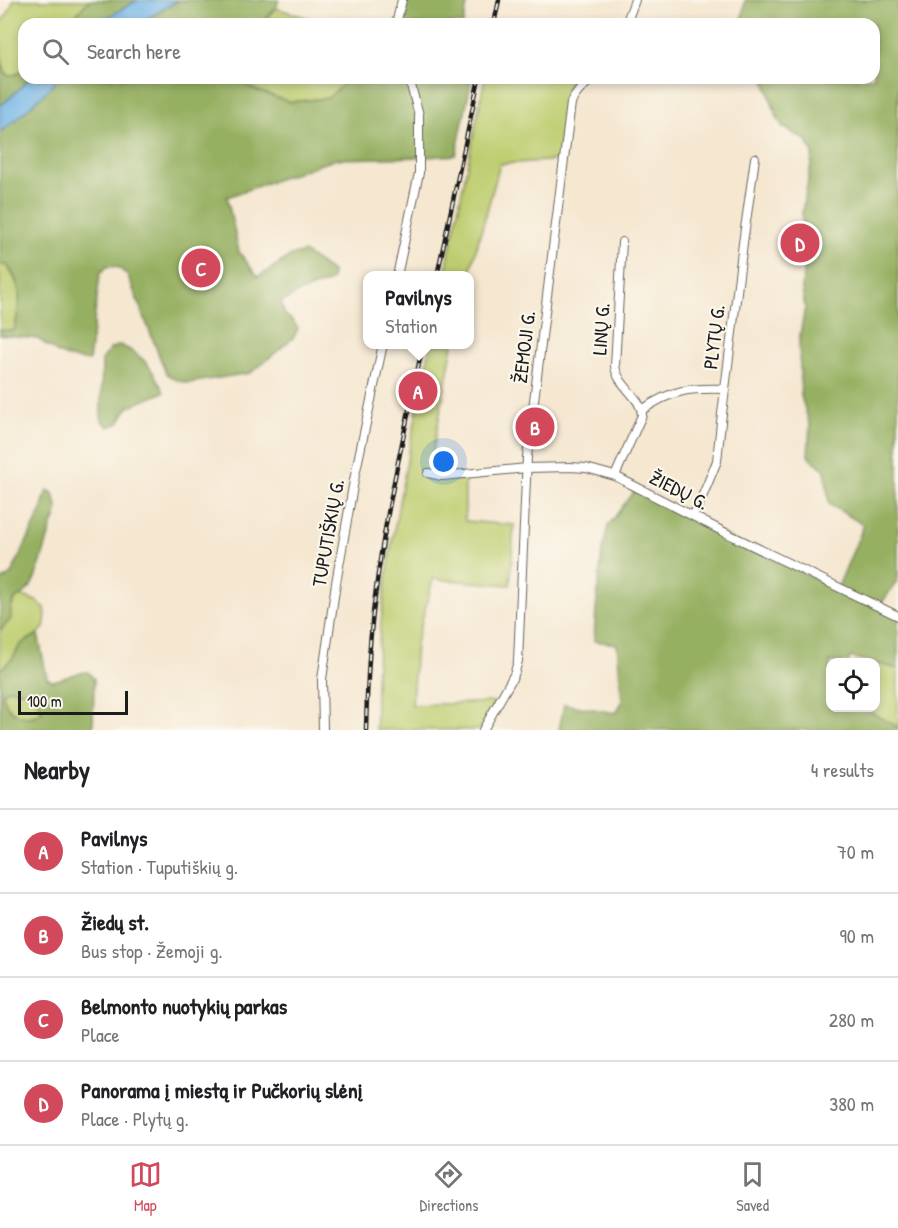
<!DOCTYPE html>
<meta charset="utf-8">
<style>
:root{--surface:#fff;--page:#f2f2f2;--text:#202124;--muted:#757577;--line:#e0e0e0;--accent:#d1495b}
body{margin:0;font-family:"Patrick Hand",sans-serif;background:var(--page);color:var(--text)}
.controls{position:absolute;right:18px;bottom:18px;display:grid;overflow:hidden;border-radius:12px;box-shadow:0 3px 9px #0003}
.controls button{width:54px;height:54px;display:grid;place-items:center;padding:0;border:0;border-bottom:2px solid var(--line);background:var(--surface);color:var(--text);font:30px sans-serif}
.scale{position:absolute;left:18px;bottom:15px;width:110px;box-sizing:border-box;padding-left:6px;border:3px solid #1c1c1c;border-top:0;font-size:16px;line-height:21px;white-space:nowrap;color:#1c1c1c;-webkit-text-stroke:4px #fbf7ec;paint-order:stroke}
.you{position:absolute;left:444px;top:462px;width:21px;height:21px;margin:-15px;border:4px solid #fff;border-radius:50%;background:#1a73e8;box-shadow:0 0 0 9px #1a73e833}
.badge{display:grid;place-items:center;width:39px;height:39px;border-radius:50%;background:var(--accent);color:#fff;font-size:20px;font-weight:700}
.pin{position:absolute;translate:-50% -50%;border:3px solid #fff;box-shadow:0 2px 6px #0006}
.popup{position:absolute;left:363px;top:271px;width:111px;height:78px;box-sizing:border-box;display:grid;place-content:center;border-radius:12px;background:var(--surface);filter:drop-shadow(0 2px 4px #0005);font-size:20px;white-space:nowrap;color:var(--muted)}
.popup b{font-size:22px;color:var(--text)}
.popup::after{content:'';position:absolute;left:50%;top:100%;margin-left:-12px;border:12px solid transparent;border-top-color:var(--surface)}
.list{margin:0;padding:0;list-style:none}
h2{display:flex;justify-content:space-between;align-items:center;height:78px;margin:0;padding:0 24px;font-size:26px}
h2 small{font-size:20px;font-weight:400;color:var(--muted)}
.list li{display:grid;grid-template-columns:39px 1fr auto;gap:18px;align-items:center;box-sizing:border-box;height:84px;padding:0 24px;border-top:2px solid var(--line)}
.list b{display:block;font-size:22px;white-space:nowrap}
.list p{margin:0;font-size:20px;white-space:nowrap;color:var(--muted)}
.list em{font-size:20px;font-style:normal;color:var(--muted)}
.icon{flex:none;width:33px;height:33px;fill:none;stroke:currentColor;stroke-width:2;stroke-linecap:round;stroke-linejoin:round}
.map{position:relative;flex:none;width:898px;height:730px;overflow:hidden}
.search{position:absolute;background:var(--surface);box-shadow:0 3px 9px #0003;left:18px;right:18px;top:18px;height:66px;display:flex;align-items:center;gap:15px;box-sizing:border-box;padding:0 21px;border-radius:18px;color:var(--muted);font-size:22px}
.sheet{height:414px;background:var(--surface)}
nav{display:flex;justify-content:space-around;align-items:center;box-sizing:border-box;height:84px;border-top:2px solid var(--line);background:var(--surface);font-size:16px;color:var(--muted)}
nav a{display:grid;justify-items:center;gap:3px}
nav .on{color:var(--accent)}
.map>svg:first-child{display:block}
</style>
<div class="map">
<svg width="898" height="730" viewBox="0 0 898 730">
<rect width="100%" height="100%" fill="#fbf7ec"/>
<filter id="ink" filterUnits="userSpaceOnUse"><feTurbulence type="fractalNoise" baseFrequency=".0167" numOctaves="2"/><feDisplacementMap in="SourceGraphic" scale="12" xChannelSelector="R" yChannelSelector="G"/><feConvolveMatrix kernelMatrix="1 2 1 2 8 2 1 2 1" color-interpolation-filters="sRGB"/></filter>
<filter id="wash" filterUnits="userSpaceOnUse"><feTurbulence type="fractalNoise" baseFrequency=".008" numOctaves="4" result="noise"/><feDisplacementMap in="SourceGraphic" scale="24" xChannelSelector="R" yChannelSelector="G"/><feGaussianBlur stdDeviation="1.35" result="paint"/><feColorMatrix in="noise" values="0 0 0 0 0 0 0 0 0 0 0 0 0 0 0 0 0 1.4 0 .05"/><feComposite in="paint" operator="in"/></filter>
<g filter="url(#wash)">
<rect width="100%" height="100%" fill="#f5e7d0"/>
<path fill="#becd6f" stroke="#6d7446" stroke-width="1.5" d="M13,0H89L68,24H24V69L17,74L8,76C0,64 0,39 0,23C6,16 12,9 13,0Z
M276,8L326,24H260Z
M236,78H350L328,98L290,102L250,88Z
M485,78H569L560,160L500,164L469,275H445Z
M0,265H6C25,289 20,304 14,331L0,330Z
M431,345H453L428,477L465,479V521L514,525L510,585L433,579L416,643L412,705L495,702L479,730H376C376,704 375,678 378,652C387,548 410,446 431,345Z
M23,596L36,601L45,608L46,615L44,628L38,634L21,644L12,659L0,670V631L10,619V609L17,597Z
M876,663L898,669V727L862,708H876Z
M8,689C23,690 38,694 42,711C32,721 13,717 6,704C4,701 4,697 3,694Z"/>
<path fill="#96b062" stroke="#59663f" stroke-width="1.5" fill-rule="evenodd" d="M89,0H138C129,4 121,11 112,15C98,22 83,24 68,24Z
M179,0H279L276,8L260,24H138Z
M405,0H468L463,24H400Z
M745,0H898V580L881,604L898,612V669L850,657L848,662H830V708H862L898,727V730H559L564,704L616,713L622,702L617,644L594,641L596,609L602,552L608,526L635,490L690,516L742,545L837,589L864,525L829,504L825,470L808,456L810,426L801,396L799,340L805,308L802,289L806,254L803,236L802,212L813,154L807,141L783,127L776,115L764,78H874V24H741Z
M0,60L4,72L8,76L17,74L24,69V78H30L10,98L0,106Z
M57,78H236L250,88L290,102L328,98L350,78H388L396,84L403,86L416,83L423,78H472L456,155L426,157L336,159L227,197L239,252L258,277L291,256L304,252L332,272V279L329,282L297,293L281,303L285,315L292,320L298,328L294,337L260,366L250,373L188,383C179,382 173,379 166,373L128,276C120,268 117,265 106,267L100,274L89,361L70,358L58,353L38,339L0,335V330L14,331C20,304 25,289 7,265H0V132L18,118L53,85Z
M120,345C146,357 151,367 164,392L128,407L118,424L109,427L102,421L101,413L102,360L110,349Z
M48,491L52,492C54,497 58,504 57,510C57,516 53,522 51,528C45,547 41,568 31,586C21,601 9,593 11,619L0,631V582L11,574L41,512L45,496Z
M38,634L47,678L52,681C65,679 75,672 88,672L94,679L93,730H0V670L12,659L21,644ZM8,689C24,690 38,694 42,711C32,721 13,717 6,704C4,701 4,698 3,694Z"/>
<path fill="#71b4e6" stroke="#466881" stroke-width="1.5" d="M138,0H179L138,24H86L99,19L110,16Z
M30,78H57L53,85L18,118L0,132V106L10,98Z"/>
</g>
<g filter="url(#ink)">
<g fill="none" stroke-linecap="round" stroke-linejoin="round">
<g stroke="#68635b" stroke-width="10">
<path id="minor" d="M396,24L402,0
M626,24L635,0
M397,276L419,173V115L409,78
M642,410C673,389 689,388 725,389
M428,473L442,476L527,468L570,467L586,468L615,476L722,531L898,616
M615,476L642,415C642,397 617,386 615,366L622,242
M693,516L700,502L717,461L721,422L743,243L755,158
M323,730L322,679L336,583L355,475L383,344
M483,730L514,675L518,661L527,457L571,103C576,92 584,86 593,78"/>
</g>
<use href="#minor" stroke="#fff" stroke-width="8"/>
<g stroke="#1c1c1c" stroke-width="4.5">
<path id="rail" d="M494,24L499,0
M437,276L479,78
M366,730C367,686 369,641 375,597C385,512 406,428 423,344"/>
</g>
<use href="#rail" stroke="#fbf7ec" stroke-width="2" stroke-dasharray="7" stroke-linecap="butt"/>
</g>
</g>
<g text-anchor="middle" stroke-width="4.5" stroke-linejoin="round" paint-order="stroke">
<g font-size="20" fill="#1c1c1c" stroke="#fbf7ec">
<text transform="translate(601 329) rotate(-86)" y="7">LINŲ G.</text>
<text transform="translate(714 337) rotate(-83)" y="7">PLYTŲ G.</text>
<text transform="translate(524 347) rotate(-83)" y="7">ŽEMOJI G.</text>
<text transform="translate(679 490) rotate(27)" y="7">ŽIEDŲ G.</text>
<text transform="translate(328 533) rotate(-80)" y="7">TUPUTIŠKIŲ G.</text>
</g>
</g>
</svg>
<div class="controls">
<button><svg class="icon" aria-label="locate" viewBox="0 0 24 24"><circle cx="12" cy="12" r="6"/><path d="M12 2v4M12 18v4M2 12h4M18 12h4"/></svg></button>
</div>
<div class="scale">100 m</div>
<div class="you"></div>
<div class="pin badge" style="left:418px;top:391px">A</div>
<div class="popup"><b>Pavilnys</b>Station</div>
<div class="pin badge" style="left:535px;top:427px">B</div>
<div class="pin badge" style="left:201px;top:268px">C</div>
<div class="pin badge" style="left:800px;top:243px">D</div>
<div class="search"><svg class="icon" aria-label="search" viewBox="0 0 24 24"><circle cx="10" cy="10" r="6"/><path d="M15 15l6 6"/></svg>Search here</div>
</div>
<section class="sheet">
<h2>Nearby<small>4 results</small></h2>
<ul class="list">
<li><span class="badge">A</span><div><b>Pavilnys</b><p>Station · Tuputiškių g.</p></div><em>70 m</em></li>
<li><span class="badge">B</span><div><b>Žiedų st.</b><p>Bus stop · Žemoji g.</p></div><em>90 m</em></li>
<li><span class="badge">C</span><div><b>Belmonto nuotykių parkas</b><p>Place</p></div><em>280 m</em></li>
<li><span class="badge">D</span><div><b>Panorama į miestą ir Pučkorių slėnį</b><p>Place · Plytų g.</p></div><em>380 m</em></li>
</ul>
</section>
<nav>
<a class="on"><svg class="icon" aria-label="map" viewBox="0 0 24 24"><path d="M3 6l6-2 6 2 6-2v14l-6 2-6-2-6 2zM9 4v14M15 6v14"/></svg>Map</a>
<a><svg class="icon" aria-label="directions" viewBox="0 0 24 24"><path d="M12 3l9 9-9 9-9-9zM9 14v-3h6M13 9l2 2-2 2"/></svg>Directions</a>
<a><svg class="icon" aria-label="saved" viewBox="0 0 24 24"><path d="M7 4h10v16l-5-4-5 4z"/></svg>Saved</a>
</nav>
